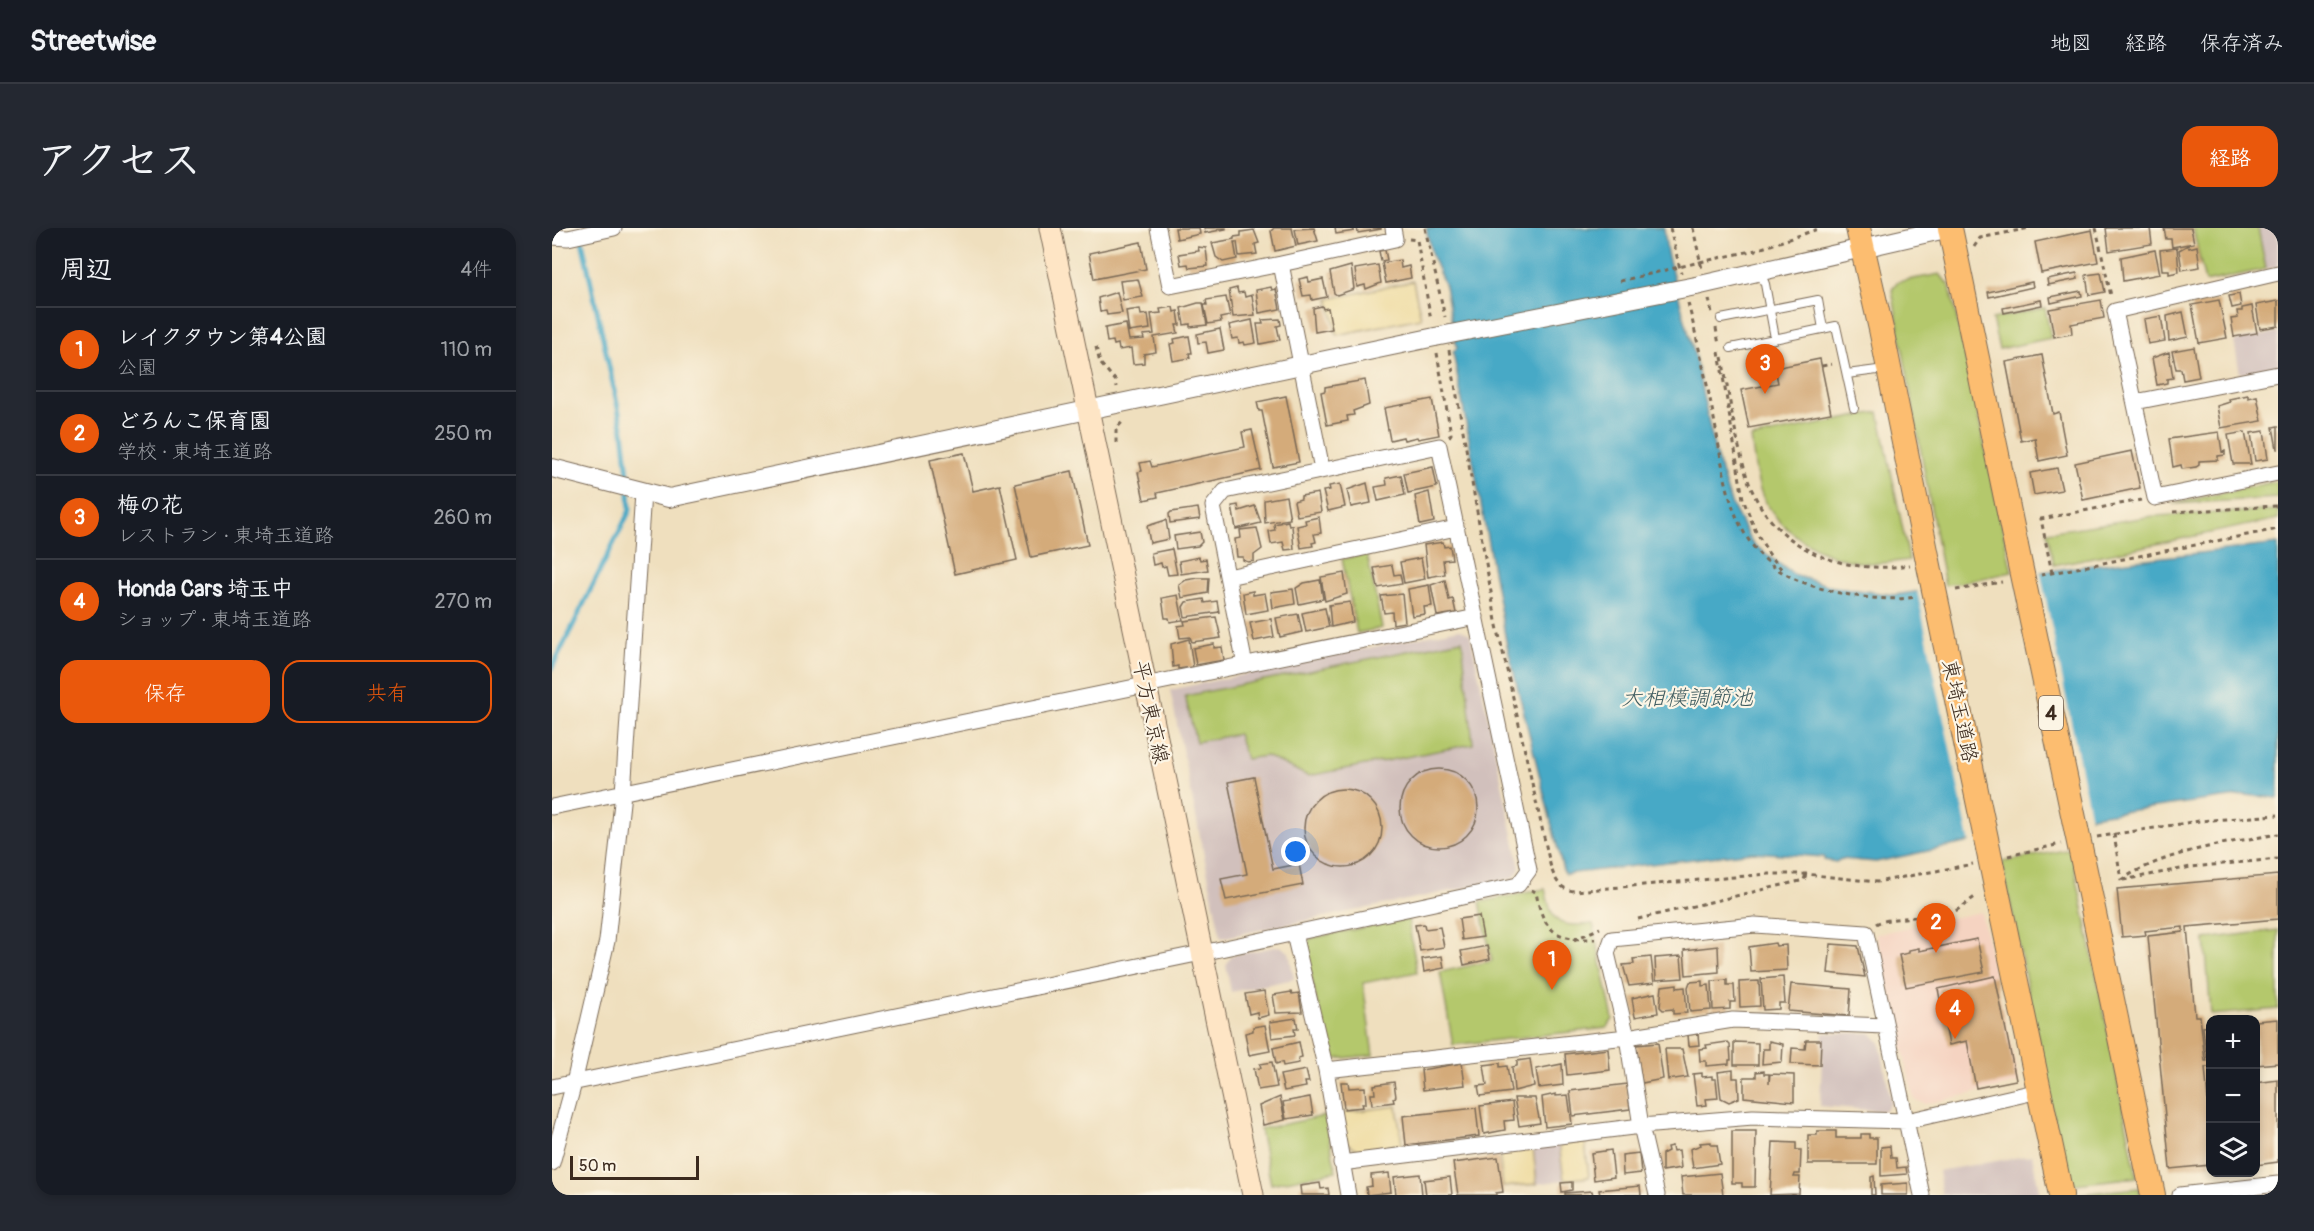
<!DOCTYPE html>
<html lang="ja">
<meta charset="utf-8">
<style>
:root{--surface:#171b24;--page:#242831;--text:#f1f3f6;--muted:#9ea1a6;--line:#363941;--accent:#ea580c}
body{margin:0;font-family:Pangolin,"Klee One",sans-serif;background:var(--page);color:var(--text)}
.controls{position:absolute;right:18px;bottom:18px;display:grid;overflow:hidden;border-radius:12px;box-shadow:0 3px 9px #0003}
.controls button{width:54px;height:54px;display:grid;place-items:center;padding:0;border:0;border-bottom:2px solid var(--line);background:var(--surface);color:var(--text);font:30px sans-serif}
.scale{position:absolute;left:18px;bottom:15px;width:129px;box-sizing:border-box;padding-left:6px;border:3px solid #3b2a1e;border-top:0;font-size:16px;line-height:21px;white-space:nowrap;color:#3b2a1e;-webkit-text-stroke:4px #fcf5e5;paint-order:stroke}
.you{position:absolute;left:744px;top:624px;width:21px;height:21px;margin:-15px;border:4px solid #fff;border-radius:50%;background:#1a73e8;box-shadow:0 0 0 9px #1a73e833}
.badge{display:grid;place-items:center;width:39px;height:39px;border-radius:50%;background:var(--accent);color:#fff;font-size:20px;font-weight:700}
.pin{position:absolute;translate:-50% -50px;filter:drop-shadow(0 2px 3px #0008)}
.pin::after{content:'';position:absolute;top:32px;width:21px;height:18px;background:inherit;clip-path:polygon(0 0,100% 0,50% 100%)}
.list{margin:0;padding:0;list-style:none}
h2{display:flex;justify-content:space-between;align-items:center;height:78px;margin:0;padding:0 24px;font-size:26px}
h2 small{font-size:20px;font-weight:400;color:var(--muted)}
.list li{display:grid;grid-template-columns:39px 1fr auto;gap:18px;align-items:center;box-sizing:border-box;height:84px;padding:0 24px;border-top:2px solid var(--line)}
.list b{display:block;font-size:22px;white-space:nowrap}
.list p{margin:0;font-size:20px;white-space:nowrap;color:var(--muted)}
.list em{font-size:20px;font-style:normal;color:var(--muted)}
.actions{display:flex;gap:12px;padding:18px 24px}
.actions a{flex:1;padding:14px 0;border:2px solid var(--accent);border-radius:18px;text-align:center;font-size:21px;color:var(--accent)}
.actions .main{background:var(--accent);color:#fff}
.icon{flex:none;width:33px;height:33px;fill:none;stroke:currentColor;stroke-width:2;stroke-linecap:round;stroke-linejoin:round}
.map{position:relative;flex:none;width:1726px;height:967px;overflow:hidden;border-radius:18px}
header{display:flex;align-items:center;gap:36px;box-sizing:border-box;height:84px;padding:0 30px;background:var(--surface);border-bottom:2px solid var(--line)}
header strong{font-size:28px}
nav{display:flex;gap:33px;margin-inline-start:auto;font-size:21px}
.intro{display:flex;align-items:center;justify-content:space-between;box-sizing:border-box;height:144px;padding:0 36px}
h1{margin:0;font-size:42px}
.button{padding:15px 27px;border-radius:18px;background:var(--accent);color:#fff;font-size:21px;font-weight:700}
main{display:flex;gap:36px;padding:0 36px}
aside{flex:1;background:var(--surface);border-radius:18px;box-shadow:0 3px 9px #0003}
.map>svg:first-child{display:block}
</style>
<header>
<strong>Streetwise</strong>
<nav><a>地図</a><a>経路</a><a>保存済み</a></nav>
</header>
<div class="intro"><h1>アクセス</h1><a class="button">経路</a></div>
<main>
<aside>
<h2>周辺<small>4件</small></h2>
<ul class="list">
<li><span class="badge">1</span><div><b>レイクタウン第4公園</b><p>公園</p></div><em>110 m</em></li>
<li><span class="badge">2</span><div><b>どろんこ保育園</b><p>学校 · 東埼玉道路</p></div><em>250 m</em></li>
<li><span class="badge">3</span><div><b>梅の花</b><p>レストラン · 東埼玉道路</p></div><em>260 m</em></li>
<li><span class="badge">4</span><div><b>Honda Cars 埼玉中</b><p>ショップ · 東埼玉道路</p></div><em>270 m</em></li>
</ul>
<div class="actions"><a class="main">保存</a><a>共有</a></div>
</aside>
<div class="map">
<svg width="1726" height="967" viewBox="0 0 1726 967">
<rect width="100%" height="100%" fill="#fcf5e5"/>
<filter id="ink" filterUnits="userSpaceOnUse"><feTurbulence type="fractalNoise" baseFrequency=".0167" numOctaves="2"/><feDisplacementMap in="SourceGraphic" scale="12" xChannelSelector="R" yChannelSelector="G"/><feConvolveMatrix kernelMatrix="1 2 1 2 8 2 1 2 1" color-interpolation-filters="sRGB"/></filter>
<filter id="wash" filterUnits="userSpaceOnUse"><feTurbulence type="fractalNoise" baseFrequency=".008" numOctaves="4" result="noise"/><feDisplacementMap in="SourceGraphic" scale="24" xChannelSelector="R" yChannelSelector="G"/><feGaussianBlur stdDeviation="1.35" result="paint"/><feColorMatrix in="noise" values="0 0 0 0 0 0 0 0 0 0 0 0 0 0 0 0 0 1.4 0 .05"/><feComposite in="paint" operator="in"/></filter>
<g filter="url(#wash)">
<rect width="100%" height="100%" fill="#efdfbe"/>
<path fill="#f5d3c1" d="M1429,684L1467,855L1373,876L1362,871L1324,706Z"/>
<path fill="#d1c0bc" d="M1706,0H1726V39L1714,41Z
M1726,104V139L1688,146L1682,113Z
M907,401L918,406L968,640L962,650L669,710L618,462Z
M728,718L737,724L742,751L679,764L674,737L680,727Z
M1271,805H1319L1328,814L1339,875L1332,883L1268,878Z
M1007,916L1012,952L985,956L981,919Z
M1480,927L1488,967H1390L1386,943Z"/>
<path fill="#b4c86c" stroke="#787945" stroke-width="1.5" d="M1641,0H1706L1714,41L1653,54Z
M1388,46L1398,59L1460,344L1393,358L1340,62L1345,54Z
M1493,80L1499,110L1447,121L1440,91Z
M1327,184L1357,332C1345,333 1332,336 1320,335C1278,334 1230,308 1211,269C1203,252 1202,228 1199,210Z
M1726,253V270L1620,276Z
M1726,282V291L1502,337L1495,304L1602,288Z
M815,326L830,400L805,405L790,331Z
M910,412L921,516L756,548L714,528L694,531L686,506L644,514L633,468Z
M1519,621L1585,949L1515,957L1450,634Z
M993,661C1001,697 1005,699 1041,696L1061,791L1055,800L901,817L888,744L940,733L928,674Z
M856,691L865,744L811,755L821,827L782,831L775,825L753,718L759,710Z
M1726,702V781L1659,787L1653,711Z
M773,888L784,943L719,956L708,901Z
M1587,960L1589,967H1517Z"/>
<path fill="#eeda9e" stroke="#94825e" stroke-width="1.5" d="M861,53L869,90L785,107L777,71Z
M845,878L850,916L806,922L793,914L789,885Z
M1033,913L1037,949L1012,952L1007,916Z
M981,919L985,956L951,959L947,923Z"/>
<path fill="#47a9c6" stroke="#416a72" stroke-width="1.5" d="M874,0H1112L1115,25L1142,125L1163,224L1179,275L1200,315L1242,347L1282,359L1343,367L1515,340L1726,316V570L1693,567L1545,587L1324,634L1289,631L1284,634L1272,632V629L1201,624L1014,646L1011,642L954,413L901,124L905,120L893,58L880,28Z"/>
<path fill="#efdfbe" d="M1488,342L1539,591L1418,616L1365,362Z"/>
<g fill="none" stroke-linecap="round" stroke-linejoin="round">
<path stroke="#47a9c6" stroke-width="5" d="M29,8L71,203L77,255
M0,440L78,282L77,265"/>
</g>
<g id="blocks">
<path fill="#d4ab7a" d="M623,0H647L648,6L625,11Z
M652,0H674V1L653,5Z
M722,0H740L744,18L723,23L719,3Z
M762,0L766,13L746,17L743,1Z
M783,0H802V3L784,6Z
M805,0H829V1L806,5Z
M1554,0H1598L1600,16L1557,23Z
M1612,0H1639L1642,15L1620,19L1619,11H1614Z
M702,2L707,15L703,16L705,26L687,28L685,14H682L685,31L671,34L664,29L660,15L682,11V9L689,8V4Z
M1540,2L1546,34L1489,45L1483,14Z
M589,14L594,41L542,51L537,25Z
M1636,17L1637,20L1645,18L1648,39L1630,42L1627,22Z
M646,19L654,20L656,38L637,40L636,36L629,37L627,26L647,23Z
M1625,20L1627,44L1617,46V42H1610L1608,22Z
M833,22L835,32L829,33L827,23Z
M1603,22L1608,46L1571,53L1569,29Z
M848,32L849,40L857,38L859,50L834,55L830,35Z
M826,37L829,55L814,61L813,57L805,59L803,41Z
M799,38L802,61L785,67L782,65L778,44Z
M1525,45L1526,51L1496,57L1495,51Z
M1549,45L1553,64L1537,67L1534,47Z
M756,49L757,54L771,51L775,69L760,72L759,67L751,68L747,51Z
M586,51L591,69L571,72L568,53Z
M1480,54L1481,59L1437,69L1436,64Z
M719,59L720,62L724,61L728,81L707,85L704,62Z
M685,60L686,65L692,64L693,69L700,67L703,87L681,89L677,62Z
M1529,63L1530,68L1499,75L1498,69Z
M565,64L570,85L555,87L554,83L548,84L546,70Z
M1687,66L1689,78L1680,80L1677,68Z
M674,69L678,88L668,90L669,94L656,96L652,77H655L654,72Z
M1489,72L1490,77L1452,85L1451,80Z
M1549,72L1552,90L1519,96L1520,106L1502,109L1497,81Z
M1667,72L1675,110L1647,115L1640,77Z
M1726,73V98L1708,101L1704,77Z
M646,75H651L655,97L638,99V96L632,97L629,80Z
M770,78L771,81L776,80L780,101L763,104L761,80Z
M1700,78L1705,105L1682,109L1679,91L1686,90L1685,83H1690V80Z
M621,79L622,84L626,83L628,97H624L626,105L602,109L604,124L592,126V135L581,136L579,120L567,122L566,116L562,117L561,113L555,114L553,100L574,96L577,112L592,111L591,107L602,106L599,86L609,85L608,81Z
M588,81L589,87L596,86L598,101L577,104L574,83Z
M1631,84L1636,109L1617,113L1615,88Z
M1609,88L1613,113L1596,116L1592,91Z
M728,91L729,97L725,98L728,112L708,116L705,96H711L710,92Z
M700,92L704,115L693,117L692,114L687,115L686,110L680,111L677,97Z
M668,101L672,122L656,125L654,114L646,115L645,106Z
M637,108L640,125H637L638,130L621,133L618,116L623,115L622,111Z
M1642,119L1647,149L1631,152L1629,141H1624L1620,123Z
M1617,124L1621,150L1615,151V155L1605,157L1600,130Z
M1490,127L1501,186L1507,184L1515,227L1487,233L1483,210L1469,213L1454,134Z
M1268,131L1279,185L1197,200L1189,162L1226,155L1223,140Z
M813,152L817,177L801,183L802,187L795,188L796,193L775,197L769,164L773,163V159Z
M1696,167V170L1705,168L1710,193L1669,200L1665,178L1678,174L1677,171Z
M734,168L747,234L721,239L710,183H707L705,174Z
M880,171L887,207L866,211L865,209L852,212L851,209L838,212L832,180Z
M1726,198V221H1725L1721,199Z
M700,202L709,242L605,265L606,269L592,272L586,244L590,243L588,235L598,233L600,239L693,219L690,204Z
M1712,203L1716,231L1703,233L1699,205Z
M1667,204L1670,224L1673,223V227L1666,228V232L1647,233V237L1644,239L1630,241L1629,237L1621,239L1617,211Z
M1693,204L1699,236H1681L1676,207Z
M1580,223L1588,260L1531,272L1523,235Z
M412,225L421,263L448,257L465,332L403,346L378,232Z
M881,239L885,259L856,265L852,245Z
M1505,240L1510,262L1482,267L1478,245Z
M520,243L536,317L479,329L463,256Z
M849,247L853,267L826,273L823,259L835,257L834,250Z
M815,255L819,275L799,279L795,262Z
M788,256L793,279L776,283L771,263L778,262L777,258Z
M877,264L882,294L868,297L863,268Z
M766,265L769,284L745,288L742,273L749,271V268Z
M734,268L738,291L713,295L712,272Z
M686,277L687,283L703,278L709,295L684,301L680,278Z
M646,280L648,291L618,295L617,286L619,284Z
M767,289L769,305L762,306L764,314L760,315L761,318L749,320L745,298L754,296L753,292Z
M614,292L617,311L598,315L595,298Z
M736,293L737,298L740,297L742,321L733,322L731,314L719,316L717,303L723,302L722,296Z
M705,300L710,321L702,327V333L696,334L691,332V329H685L683,311L689,310L688,302Z
M648,304L650,314L646,318L624,321L622,308Z
M891,314L892,319L898,318L900,331L891,332L893,346L876,349L872,317Z
M620,321L625,346L616,347L614,338L610,339L609,335L601,337L599,325Z
M647,329L648,332L654,331L656,342L629,346L627,333Z
M869,330L873,351L852,355L848,334Z
M840,337L842,347L848,346L850,356L826,360L822,340Z
M792,345L795,366L773,373L769,349Z
M646,350H657L656,365L630,370L627,357L634,352Z
M768,352L771,371L747,376L744,360L752,355Z
M893,352L897,372L901,371L904,385L885,388L879,357Z
M877,357L880,378L872,379L873,386L860,388L856,361Z
M741,361L743,376L721,380L719,364Z
M701,363V367L713,365L716,382L694,386L691,365Z
M850,366L853,394L841,396L840,384L832,385L829,368Z
M626,367L631,392L618,394L617,390H613L610,370Z
M652,371L653,375L665,373L667,384L633,389L631,379L634,374Z
M798,374L801,394L779,399L777,377Z
M773,380L777,399L754,404L750,385Z
M746,386L750,404L728,409L724,390Z
M664,389L669,410L640,414L638,409L628,410L626,398L633,397L632,393Z
M719,391L722,409L702,413L698,395Z
M637,411L641,439L626,441V438L621,439L619,416Z
M662,416V420L670,419L672,432L644,437L641,420Z
M848 580a39 39 0 1 1 78 0a39 39 0 1 1-78 0Z
M702,549L721,641L747,636L751,657L674,672L669,651L695,646L676,554Z
M752 600a39 39 0 1 1 78 0a39 39 0 1 1-78 0Z
M1726,647V691L1635,699L1643,788H1648L1653,833H1655L1651,799L1658,798V839H1653L1658,895V937L1618,941L1596,708L1631,704V699L1593,703L1594,707L1570,709L1565,661Z
M927,688L931,709L910,712L907,691Z
M872,696L873,701L888,699L892,719L868,723L863,697Z
M1425,711L1432,744L1354,759L1347,727L1357,725V722L1367,720V723Z
M1223,715L1224,718L1234,717L1235,742L1199,744L1197,719Z
M1279,716L1306,718L1313,749L1276,745Z
M935,718L938,731L912,737L909,723Z
M1166,718L1167,744L1134,747L1132,722Z
M890,728L892,740L872,744L870,731Z
M1129,728L1131,750L1104,752L1103,730Z
M1099,729L1102,755L1077,758L1071,737L1082,736L1081,731Z
M1443,748L1464,852L1424,860L1415,813L1397,817L1386,761Z
M1231,749L1233,775H1227V781L1211,782L1209,751Z
M1175,752V757H1182L1183,774H1178V781L1161,782L1160,753Z
M1150,753V758L1157,757L1159,782L1138,784L1136,759L1138,754Z
M1207,753L1208,778L1188,779L1187,754Z
M1125,756V760L1133,759L1135,785L1121,786V781L1111,782L1108,779L1110,758Z
M1239,756L1299,761L1297,788L1236,783Z
M712,763L717,787L706,790L705,784L697,786L693,766Z
M739,764L740,766L747,765L750,784L724,785L721,767Z
M1103,765L1106,785L1083,789L1080,770Z
M744,790L746,801H742L743,807L720,810L718,794Z
M1726,791V835L1704,837V793Z
M713,797L718,823L697,827L693,805L701,803V799Z
M1146,806L1147,817L1137,818L1136,807Z
M1254,812H1269L1268,837L1239,836L1240,820L1253,821Z
M1217,813L1231,816L1230,834L1210,836L1211,821H1217Z
M747,814L750,829L746,830L747,835L731,838L730,834L724,836L721,820Z
M1175,814L1178,817L1179,832H1177V836L1154,838V833H1148L1147,821L1155,820L1154,817Z
M1182,814L1206,815V837H1182Z
M1106,815L1111,851L1090,855L1084,817Z
M1056,821L1058,842L1015,847L1013,826Z
M1113,821H1130L1136,849L1116,852Z
M978,831L982,858L962,863L960,839L965,838V833Z
M720,834L725,859L706,862L702,841L709,840L708,836Z
M910,835L913,857L871,862L869,842Z
M948,835V839L955,838L959,864L928,868L926,858L935,857L932,837Z
M1010,836L1011,857L987,860L984,841Z
M754,842L757,854H753L754,859L732,863L728,847Z
M1181,842V850H1186L1187,870L1177,874L1169,870L1166,844Z
M1212,843V846H1217V855L1218,846L1242,847V874L1192,869V849H1204V844Z
M1150,845V849L1160,848V851H1164L1166,870L1154,871L1155,877L1145,878L1141,846Z
M1726,852V934L1704,937V855Z
M789,854H796L797,860L813,859L814,875H810L811,879L792,881Z
M842,854L844,869L841,870L842,874L820,877L819,866H823L822,857Z
M1075,856L1078,881L1021,888L1018,863Z
M1004,866V868L1016,867L1020,896L993,899L990,869Z
M728,869L733,892L711,897L707,878Z
M758,869L761,887L734,891L731,874Z
M962,870H983L988,895L967,898Z
M960,874L962,892L952,893L953,902L932,906L928,878Z
M924,880L927,908L854,917L851,888Z
M1180,903H1204L1203,959H1190V955H1180Z
M1265,903H1284V910H1309V906H1317V910H1325V936H1256V907H1265Z
M1159,914V917H1165L1168,936L1141,940L1138,921L1149,917L1148,915Z
M1221,914L1244,915V922H1249L1248,946H1243L1242,949H1248L1247,966L1218,967Z
M1120,918L1121,923L1127,922L1129,940L1110,943V926L1116,923L1115,919Z
M1338,918L1339,930H1344L1345,940L1354,939L1355,946L1329,948V919Z
M1059,922L1062,949L1042,952L1039,925Z
M1087,925L1089,945L1071,947L1070,927Z
M946,929L951,964L944,965V967H906L901,935Z
M837,945L839,964L815,967L814,959L820,958L819,947Z
M1168,945L1171,967H1131L1129,949Z
M868,946L870,967H844L842,949Z
M1322,948L1323,967H1319V949Z
M898,949L900,967H874L872,952Z
M1020,954V962L1010,964L1009,955Z
M768,955L769,961L776,960L777,967H749L748,958Z
M1356,955V967H1329V957Z
M1088,958L1089,967H1048L1047,962Z
M1040,963L1041,967H1013V965Z"/>
</g>
</g>
<g filter="url(#ink)">
<use href="#blocks" fill-opacity="0" stroke="#7a6956" stroke-width="1.5"/>
<g fill="none" stroke-linecap="round" stroke-linejoin="round">
<g stroke="#7a6956" stroke-width="10">
<path id="service" d="M1208,44L1213,56L1223,110
M1169,91L1266,72L1271,101
M1179,120L1284,98L1302,180
M1295,146L1333,141"/>
</g>
<g stroke="#7a6956" stroke-width="17">
<path id="minor" d="M606,0L618,58L729,36
M0,9L16,10L62,0
M1726,45L1563,83L1603,270L1726,245
M1583,174L1726,146
M770,241L729,36L843,11L841,0
M676,349L904,300
M0,579L924,389
M742,706L774,842L796,967
M774,842L1075,809L1181,792L1333,798
M0,859L664,722L966,657L977,642L887,218L673,263L661,278L693,437
M0,935L22,855L55,713L71,565L91,265
M789,935L1089,898L1201,889L1355,893L1487,863
M1105,967L1089,898L1075,809L1055,725L1060,711L1203,697L1314,705L1370,967
M1628,967L1726,956"/>
</g>
<g stroke="#7a6956" stroke-width="20">
<path id="tertiary" d="M1144,58L1398,0
M0,240L117,270L883,109"/>
</g>
<g stroke="#7a6956" stroke-width="23">
<path id="secondary" d="M498,0L701,967"/>
</g>
<g stroke="#7a6956" stroke-width="26">
<path id="trunk" d="M1306,0L1329,101L1376,333
M1398,0L1464,318
M1535,652L1601,967
M1446,668L1509,967"/>
</g>
<path stroke="#7a6956" stroke-width="3" stroke-dasharray="4.5 4.5" stroke-linecap="butt" d="M873,0L893,89
M1118,0L1129,45
M1141,0L1150,41
M1544,0L1559,68
M857,11L865,12L879,92
M1422,19L1428,10L1478,0
M1148,34L1204,22L1269,0
M1157,71L1160,85
M1136,75C1146,115 1155,155 1163,196C1170,234 1175,281 1198,314C1219,344 1249,356 1283,364C1310,370 1337,373 1365,369
M1164,100L1167,117
M544,119L548,135L564,153L565,159
M897,122L944,393L998,636C1002,650 1007,662 1023,663L1217,646H1254L1325,654L1421,636
M1167,124L1191,271L1204,304L1217,326L1231,343
M885,125L899,206L897,209
M1170,129C1177,168 1183,209 1194,246C1216,319 1288,348 1358,337
M1270,138L1280,136
M564,215V201L572,192
M1621,284L1726,278
M1500,345L1489,291L1589,272
M1489,347L1726,301
M1404,362L1450,354
M1562,606L1569,652
M1545,609L1647,593L1726,587
M1456,628L1509,616
M1569,652C1614,623 1674,615 1726,606
M1571,652L1639,639L1726,631
M979,662L984,664C991,705 1005,712 1044,711
M1086,691L1252,652L1254,646
M1324,696C1333,689 1387,689 1405,682C1411,679 1418,672 1424,668
M1022,712L1048,700"/>
<use href="#service" stroke="#fff" stroke-width="8"/>
<use href="#minor" stroke="#fff" stroke-width="15"/>
<use href="#tertiary" stroke="#fff" stroke-width="18"/>
<use href="#secondary" stroke="#fee5c5" stroke-width="21"/>
<use href="#trunk" stroke="#fcbd6f" stroke-width="24"/>
<g stroke="#7a6956" stroke-width="20" stroke-linecap="butt">
<path id="tertiary-bridge" d="M883,109L1144,58"/>
</g>
<g stroke="#7a6956" stroke-width="26" stroke-linecap="butt">
<path id="trunk-bridge" d="M1464,318L1535,652
M1376,333L1446,668"/>
</g>
<path stroke="#7a6956" stroke-width="3" stroke-dasharray="4.5 4.5" stroke-linecap="butt" d="M1068,53L1148,34"/>
<use href="#tertiary-bridge" stroke="#fff" stroke-width="18"/>
<use href="#trunk-bridge" stroke="#fcbd6f" stroke-width="24"/>
</g>
</g>
<g text-anchor="middle" stroke-width="4.5" stroke-linejoin="round" paint-order="stroke">
<rect fill="#fcf5e5" stroke="#75675a" stroke-width="1.5" x="1487" y="468" width="24" height="34" rx="4.5"/>
<g font-size="20" font-weight="bold" fill="#3b2a1e">
<text x="1499" y="492">4</text>
</g>
<g font-size="21" fill="#3b2a1e" stroke="#fcf5e5">
<text transform="translate(1408 483) rotate(78)" y="7">東埼玉道路</text>
<text transform="translate(599 484) rotate(78)" y="7">平方東京線</text>
</g>
<g font-size="22" font-style="italic" fill="#405d61" stroke="#fcf5e5">
<text x="1135" y="477">大相模調節池</text>
</g>
</g>
</svg>
<div class="controls">
<button>+</button>
<button>−</button>
<button><svg class="icon" aria-label="layers" viewBox="0 0 24 24"><path d="M12 4l9 5-9 5-9-5zM3 14l9 5 9-5"/></svg></button>
</div>
<div class="scale">50 m</div>
<div class="you"></div>
<div class="pin badge" style="left:1000px;top:762px">1</div>
<div class="pin badge" style="left:1384px;top:725px">2</div>
<div class="pin badge" style="left:1213px;top:166px">3</div>
<div class="pin badge" style="left:1403px;top:811px">4</div>
</div>
</main>
